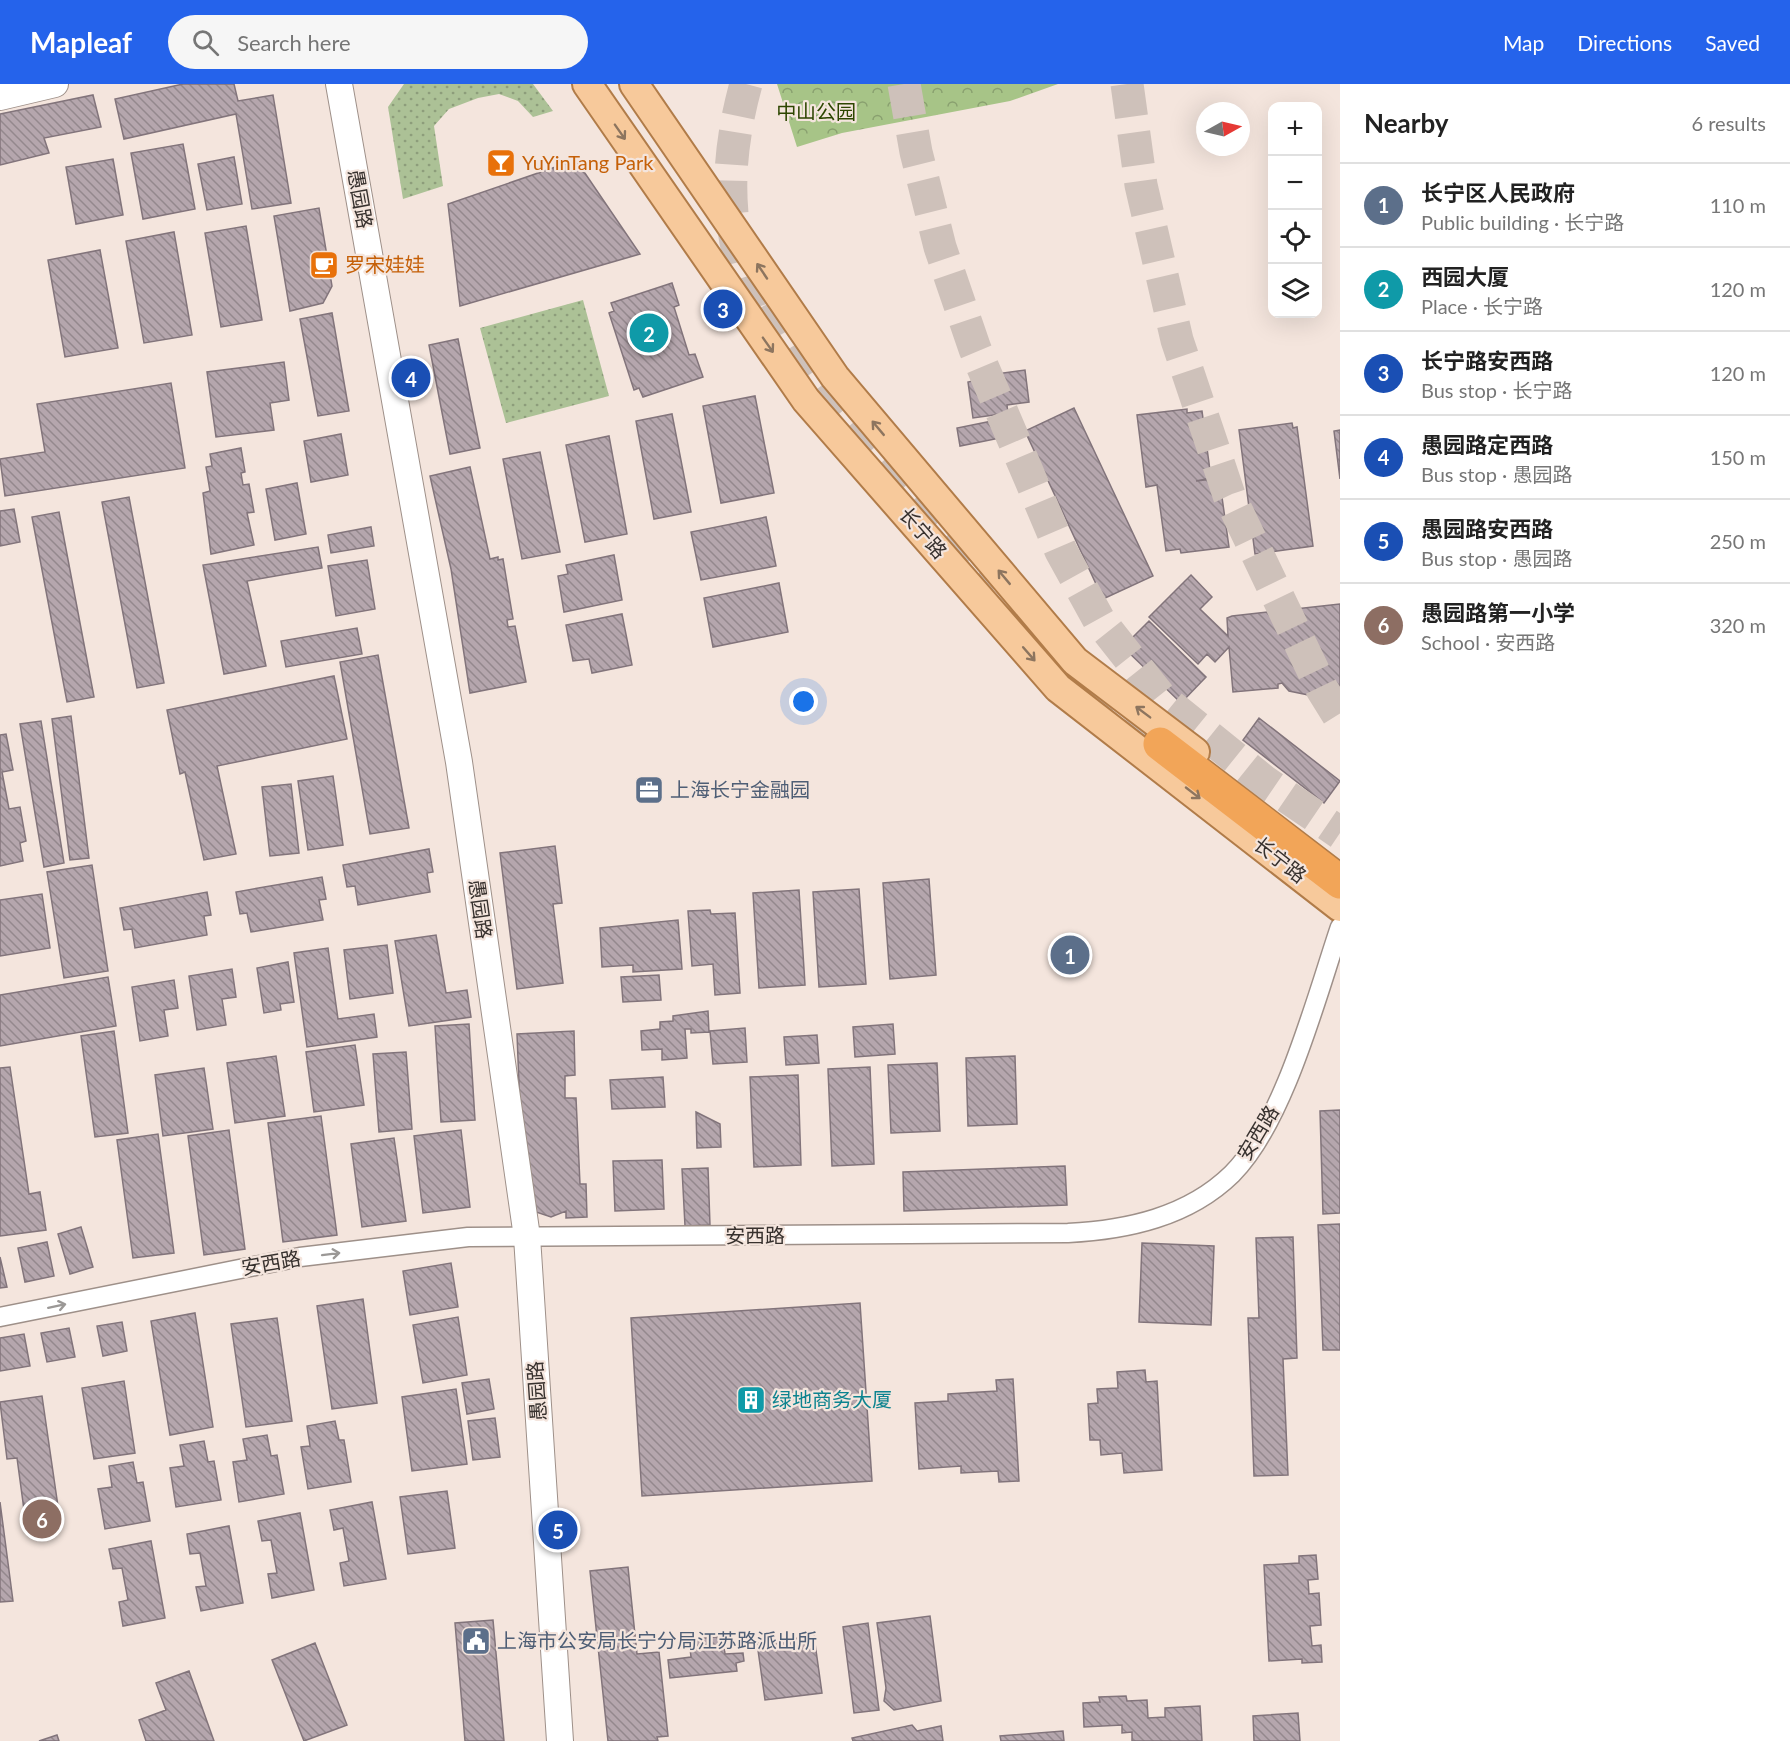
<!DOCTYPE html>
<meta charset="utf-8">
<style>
:root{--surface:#fff;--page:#f6f6f6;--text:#222;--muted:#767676;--line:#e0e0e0;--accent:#2563eb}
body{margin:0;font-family:Lato,"Noto Sans SC",sans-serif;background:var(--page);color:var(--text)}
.controls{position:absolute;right:18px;top:18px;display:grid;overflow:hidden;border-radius:12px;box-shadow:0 6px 24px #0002}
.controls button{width:54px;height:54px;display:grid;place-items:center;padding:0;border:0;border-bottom:2px solid var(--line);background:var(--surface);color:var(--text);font:30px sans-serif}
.compass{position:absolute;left:1196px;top:18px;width:54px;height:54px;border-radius:50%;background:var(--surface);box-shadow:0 6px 24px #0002;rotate:82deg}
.you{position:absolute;left:804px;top:618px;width:21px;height:21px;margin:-15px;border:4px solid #fff;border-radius:50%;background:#1a73e8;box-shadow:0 0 0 9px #1a73e833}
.badge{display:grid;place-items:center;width:39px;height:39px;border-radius:50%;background:var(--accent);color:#fff;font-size:20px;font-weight:700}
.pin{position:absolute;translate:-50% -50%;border:3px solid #fff;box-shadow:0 2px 6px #0006}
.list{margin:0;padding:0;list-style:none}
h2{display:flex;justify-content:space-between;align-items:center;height:78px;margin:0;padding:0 24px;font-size:26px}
h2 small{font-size:20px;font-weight:400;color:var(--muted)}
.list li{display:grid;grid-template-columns:39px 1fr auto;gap:18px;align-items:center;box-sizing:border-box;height:84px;padding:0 24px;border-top:2px solid var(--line)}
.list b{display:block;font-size:22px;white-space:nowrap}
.list p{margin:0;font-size:20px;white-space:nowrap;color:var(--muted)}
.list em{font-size:20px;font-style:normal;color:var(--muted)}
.icon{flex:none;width:33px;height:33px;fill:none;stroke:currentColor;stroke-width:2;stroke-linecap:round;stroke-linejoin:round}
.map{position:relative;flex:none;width:1340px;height:1657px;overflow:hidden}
header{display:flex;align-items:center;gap:36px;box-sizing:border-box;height:84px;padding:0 30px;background:var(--accent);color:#fff}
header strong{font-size:28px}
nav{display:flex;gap:33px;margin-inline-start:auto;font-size:21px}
.search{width:420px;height:54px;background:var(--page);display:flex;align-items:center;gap:15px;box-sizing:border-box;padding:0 21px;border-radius:33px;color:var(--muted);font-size:22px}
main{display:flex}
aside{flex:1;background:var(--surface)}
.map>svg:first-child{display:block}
</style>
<header>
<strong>Mapleaf</strong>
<div class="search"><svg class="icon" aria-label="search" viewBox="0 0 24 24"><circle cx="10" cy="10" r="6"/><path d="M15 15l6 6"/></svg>Search here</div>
<nav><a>Map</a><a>Directions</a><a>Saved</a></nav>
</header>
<main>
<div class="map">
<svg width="1340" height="1657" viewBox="0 0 1340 1657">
<defs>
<pattern id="grass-dots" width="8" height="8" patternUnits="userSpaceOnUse" patternTransform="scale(1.5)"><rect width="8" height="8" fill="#acc196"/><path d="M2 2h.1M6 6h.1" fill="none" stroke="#8d9d7b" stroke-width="1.8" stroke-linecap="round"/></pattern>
<pattern id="forest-crowns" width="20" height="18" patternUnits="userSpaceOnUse" patternTransform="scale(1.5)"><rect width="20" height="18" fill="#a7c487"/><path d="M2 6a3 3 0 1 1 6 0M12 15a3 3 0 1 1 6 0" fill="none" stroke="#89a06f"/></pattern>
<pattern id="building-back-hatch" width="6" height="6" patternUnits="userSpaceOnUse" patternTransform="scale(1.5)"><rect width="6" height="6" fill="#b5a6ad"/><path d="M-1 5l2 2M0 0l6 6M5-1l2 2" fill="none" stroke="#94888d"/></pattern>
</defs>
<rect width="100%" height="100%" fill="#f4e5dd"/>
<path fill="url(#grass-dots)" d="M404,0H533L553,27L533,33L518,17L499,10L478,14L449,25L434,42L443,102L403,115L388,23Z
M583,216L609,312L506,339L480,244Z"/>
<path fill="url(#forest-crowns)" d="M777,0H1058L1010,17L842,49L797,63Z"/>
<path fill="url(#building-back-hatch)" stroke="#82747b" stroke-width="1.5" d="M183,0H234L238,17L273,11L291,119L252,125L236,30L124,55L115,15Z
M93,11L101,43L44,54L49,69L0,81V30Z
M183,60L195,125L143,135L131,69Z
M234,73L242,120L207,126L198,80Z
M113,75L123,131L76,140L66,83Z
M576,76L640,170L460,222L448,120Z
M319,124L332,202L323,219L290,227L274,132Z
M246,142L262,236L221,243L205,149Z
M174,148L192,251L144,259L126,157Z
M100,166L118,264L65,273L48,176Z
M672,199L679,221L674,223L689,271L695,270L703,293L643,313L639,304L634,306L609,229L614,227L611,219Z
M332,229L349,327L318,332L300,235Z
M458,255L480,364L450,370L429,261Z
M284,278L289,316L270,319L274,346L216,353L207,288Z
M1025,286L1029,318L1007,321L1008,329L973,334L968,298L982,295V292Z
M171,299L185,384L5,412L0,375L45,368L37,320Z
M755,312L774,409L721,419L703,322Z
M1074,324L1153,492L1103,515L1025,347Z
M1187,325V329L1202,327L1211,394L1196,397L1214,395V399H1220L1229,463L1181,469L1180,465L1166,467L1157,401L1146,403L1137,331Z
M672,330L691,428L654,435L636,337Z
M1002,335L1005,353L960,362L957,344Z
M1292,339L1293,344L1297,343L1313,462L1255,470L1239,346Z
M1340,346V395L1334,347Z
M341,350L348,391L311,398L304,357Z
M609,352L627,450L585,458L566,361Z
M241,364L245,388L241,389L243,401L249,400L254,428L247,429L254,461L211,470L203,409L210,407L206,383L212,382L210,370Z
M540,368L560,468L522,475L503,375Z
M470,383L490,475L498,473V476L503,475L513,535L507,536L508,543L515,542L526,598L470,609L451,485L430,392Z
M297,399L306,450L275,456L266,405Z
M129,413L164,599L137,604L102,418Z
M14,425L20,458L0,462V427Z
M59,428L94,613L67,618L32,433Z
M766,433L776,482L701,496L691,448Z
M371,443L374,462L331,469L328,451Z
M318,463L322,484L247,497L266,582L224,590L203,481Z
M614,471L622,516L564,528L558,492L568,490L566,481Z
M367,476L375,525L336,532L328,482Z
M1191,491L1212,513L1200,525L1228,552L1227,534L1232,532L1340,520V611L1318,613L1289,607L1282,599L1278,600V604L1233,608L1229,563L1215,578L1207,570L1198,580L1149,533Z
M779,499L788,548L713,563L704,514Z
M622,530L632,581L592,589L589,575L573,577L566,541Z
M1149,537L1206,593L1181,619L1123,563Z
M357,544L362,570L286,583L281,557Z
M378,571L409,744L370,750L340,578Z
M334,592L347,655L217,682L236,770L204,776L185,688L180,690L167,626Z
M71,632L89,774L70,776L52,635Z
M1259,634L1340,697L1324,719L1243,656Z
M41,637L64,779L44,783L20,640Z
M6,650L13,686L2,688L9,725L20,723L26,757L20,759L23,777L0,782V651Z
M333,692L343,761L308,766L298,697Z
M291,700L299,769L270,772L262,703Z
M555,762L562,819L553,820L563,899L517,905L500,769Z
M429,765L433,788L427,789L430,808L358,821L355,802L347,803L343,781Z
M92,781L108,887L64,894L47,788Z
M322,793L326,815L319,816L323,836L251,848L247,829L240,830L236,808Z
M929,795L936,891L890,895L883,799Z
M859,805L866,900L819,903L813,808Z
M799,806L805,901L759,904L753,809Z
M207,808L211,831L204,832L207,851L135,864L132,845L124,846L120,824Z
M42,810L50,864L0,872V816Z
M710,826L711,830L735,829L740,909L715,911L713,880L692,882L688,827Z
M678,836L682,885L633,888V881L602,883L600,844Z
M436,851L446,909L467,906L471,933L409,942L395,857Z
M387,861L393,909L350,915L344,866Z
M328,864L338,935L374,930L377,953L307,963L294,869Z
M288,878L294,918L280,920L281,926L264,929L257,884Z
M232,885L236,913L222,915L226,941L197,946L189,892Z
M659,891L661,916L623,918L621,893Z
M108,893L116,942L0,962V911Z
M174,896L178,924L164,926L168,952L140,957L132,903Z
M708,927L709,948L691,949V945H685L687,974L662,976V965L642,966L641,947L660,945V938L673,937V932Z
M469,940L475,1036L441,1038L435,942Z
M893,940L895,970L855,973L853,943Z
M745,944L747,978L713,980L710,947Z
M114,947L128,1049L95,1053L81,952Z
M574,947L575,991L565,992V1014H576L580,1100H586L587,1133L566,1134V1127L551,1133L533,1127L523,1100L517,950Z
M817,951L819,979L786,981L784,953Z
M355,961L364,1021L314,1028L306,968Z
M406,968L412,1045L379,1048L373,970Z
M276,972L285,1032L235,1039L227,979Z
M1015,972L1017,1040L968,1042L966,974Z
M937,979L940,1047L891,1049L888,981Z
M10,983L29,1110L40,1108L46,1146L0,1152V984Z
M870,983L874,1080L832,1082L828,985Z
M204,984L213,1045L163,1052L155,991Z
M798,991L801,1081L754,1083L750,993Z
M663,993L665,1023L612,1025L610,996Z
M1340,1026V1129L1323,1130L1320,1027Z
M696,1028L720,1040L721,1063L697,1064Z
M321,1032L337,1151L283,1158L268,1039Z
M229,1046L245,1165L204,1171L188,1052Z
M461,1046L470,1123L423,1129L414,1052Z
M158,1050L174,1169L133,1174L117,1056Z
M394,1054L406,1137L362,1143L351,1060Z
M662,1076L664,1125L615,1127L613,1077Z
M1065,1082L1067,1121L904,1127L903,1088Z
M708,1084L710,1141L685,1142L682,1085Z
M1340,1140V1266H1323L1318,1141Z
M81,1143L93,1183L70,1190L58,1150Z
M1293,1153L1297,1274L1283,1275L1288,1391L1254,1392L1248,1234H1259L1256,1154Z
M47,1158L54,1192L25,1198L18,1164Z
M1142,1159L1214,1162L1211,1241L1139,1238Z
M0,1173L7,1203L0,1204Z
M451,1179L458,1223L410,1231L403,1187Z
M363,1215L377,1319L332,1325L317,1222Z
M860,1219L872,1397L642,1412L631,1234Z
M195,1229L213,1343L170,1351L151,1237Z
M458,1233L467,1291L423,1299L413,1241Z
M277,1234L292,1337L246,1343L231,1240Z
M122,1238L127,1267L103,1272L97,1242Z
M69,1244L75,1273L47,1278L41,1249Z
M24,1250L30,1282L0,1287V1254Z
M1145,1286L1146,1298L1157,1297L1162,1386L1124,1389L1122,1369L1101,1371L1100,1356H1090L1088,1320L1098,1319L1097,1305L1118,1304L1117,1288Z
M489,1295L494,1325L467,1330L462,1299Z
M1013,1295L1019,1397L999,1398L998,1387L961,1389V1382L919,1385L915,1319L948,1317V1310L997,1307L996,1296Z
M124,1297L135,1369L94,1375L82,1304Z
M456,1305L467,1380L412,1387L402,1313Z
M42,1312L61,1443L27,1448L17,1374L7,1375L0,1318Z
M495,1334L500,1373L473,1376L468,1337Z
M335,1337L339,1356H344L351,1398L308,1405L301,1363L310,1362L307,1342Z
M267,1351L271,1372L277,1371L284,1410L239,1418L233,1378L247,1376L243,1355Z
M204,1357L208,1378L214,1377L221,1416L176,1423L170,1384L184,1382L180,1361Z
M133,1378L137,1399L143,1398L150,1437L105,1445L98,1405L112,1403L109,1382Z
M447,1407L455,1464L408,1470L400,1413Z
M0,1418L13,1517L0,1518Z
M372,1418L386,1495L344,1502L340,1479L349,1477L343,1444L334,1446L330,1426Z
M300,1429L314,1506L272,1514L268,1490L277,1489L271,1456L262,1457L258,1437Z
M229,1442L243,1519L201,1527L196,1503L206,1502L200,1469L190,1470L187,1450Z
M151,1457L165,1534L123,1542L119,1518L128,1516L122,1484L113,1485L109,1465Z
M1316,1471L1318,1495L1308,1496L1309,1510L1319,1509L1321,1541L1310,1542L1312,1562L1321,1561L1322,1578L1302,1579V1575L1269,1577L1264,1481L1299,1479V1472Z
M628,1483L637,1570L659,1568L668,1652L657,1653L658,1657H608L590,1487Z
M930,1532L941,1617L894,1626L884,1617L886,1604L877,1539Z
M493,1536L504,1657H465L455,1539Z
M868,1539L879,1626L854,1629L843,1543Z
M723,1552L725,1570L743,1569L744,1577L736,1579L737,1587L670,1594L668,1576L691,1573L689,1556Z
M814,1552L822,1609L765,1616L757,1559Z
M315,1559L347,1641L304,1657L272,1576Z
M189,1587L214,1657H146L139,1636L166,1626L156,1599Z
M1126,1612L1127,1617L1147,1616L1148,1634L1165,1633V1624L1200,1622L1202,1657H1132V1648L1122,1649V1641L1084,1643L1083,1619L1100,1618L1099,1613Z
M1298,1629L1300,1657H1254L1253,1632Z
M912,1641L917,1647L941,1642L943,1657H853L852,1654Z
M1063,1647L1064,1657H1001L1000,1652Z
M57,1651L59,1657H39Z"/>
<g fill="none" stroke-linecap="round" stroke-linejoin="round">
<path stroke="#cec1ba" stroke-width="33" stroke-dasharray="33 16" stroke-linecap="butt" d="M746,0C721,91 726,164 767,249
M904,0L916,68L940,163L975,265L1061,467L1099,536L1161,614L1265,698L1340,749
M1127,0L1141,101L1177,256L1229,411L1322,605L1340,634
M768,220C802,291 848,341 901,399C933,434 964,469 996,503
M1091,601L1131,639L1160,660"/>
<g stroke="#9e9089" stroke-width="21">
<path id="street" d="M0,1233L300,1173L468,1153L1068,1149C1127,1146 1188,1133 1232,1090C1284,1038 1316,914 1340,843"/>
</g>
<g stroke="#9e9089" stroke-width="28">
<path id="secondary" d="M339,0L459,678L527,1153L560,1657
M0,13L55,0"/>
</g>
<g stroke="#b17c49" stroke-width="32">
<path id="primary" d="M587,0L806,316L1058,604L1340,823
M634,0L835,293L1075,577L1195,668"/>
</g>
<g stroke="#b17c49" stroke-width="36">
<path id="highway" d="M1160,660L1340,798"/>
</g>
<use href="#street" stroke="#fff" stroke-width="18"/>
<use href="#secondary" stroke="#fff" stroke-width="26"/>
<use href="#primary" stroke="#f7c99b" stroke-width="28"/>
<use href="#highway" stroke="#f2a558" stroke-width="33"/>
</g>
<defs><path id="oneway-shaft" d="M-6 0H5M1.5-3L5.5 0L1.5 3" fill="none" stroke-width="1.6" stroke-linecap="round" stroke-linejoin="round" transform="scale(1.5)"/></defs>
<g stroke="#8d755f">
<use href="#oneway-shaft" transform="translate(620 48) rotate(55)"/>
<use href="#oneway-shaft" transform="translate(762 187) rotate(-124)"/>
<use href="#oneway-shaft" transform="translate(768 261) rotate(55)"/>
<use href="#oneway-shaft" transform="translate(878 344) rotate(-130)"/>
<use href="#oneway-shaft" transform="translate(1004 493) rotate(-130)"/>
<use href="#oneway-shaft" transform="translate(1029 570) rotate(49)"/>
<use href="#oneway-shaft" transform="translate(1143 628) rotate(-143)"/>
<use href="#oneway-shaft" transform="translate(1193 709) rotate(38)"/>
</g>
<g stroke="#9b9896">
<use href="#oneway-shaft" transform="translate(331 1170) rotate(-7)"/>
<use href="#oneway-shaft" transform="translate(57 1222) rotate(-12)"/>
</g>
<defs>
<g id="bar-square" transform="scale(1.5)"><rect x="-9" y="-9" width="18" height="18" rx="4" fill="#e8710a" stroke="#f4e5dd"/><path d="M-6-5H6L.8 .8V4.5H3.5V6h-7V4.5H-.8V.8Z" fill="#fff"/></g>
<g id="cafe-square" transform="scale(1.5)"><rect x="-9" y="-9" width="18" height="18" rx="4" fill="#e8710a" stroke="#f4e5dd"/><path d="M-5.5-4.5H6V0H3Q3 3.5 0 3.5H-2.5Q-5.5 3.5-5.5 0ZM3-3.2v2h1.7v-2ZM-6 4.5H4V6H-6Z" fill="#fff"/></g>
<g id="office-square" transform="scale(1.5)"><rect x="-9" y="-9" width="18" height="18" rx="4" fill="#5c6f8a" stroke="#f4e5dd"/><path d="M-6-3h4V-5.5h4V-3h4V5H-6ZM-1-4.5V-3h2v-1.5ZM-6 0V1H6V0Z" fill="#fff"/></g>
<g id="building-square" transform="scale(1.5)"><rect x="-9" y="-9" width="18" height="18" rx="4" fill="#0f9aa8" stroke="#f4e5dd"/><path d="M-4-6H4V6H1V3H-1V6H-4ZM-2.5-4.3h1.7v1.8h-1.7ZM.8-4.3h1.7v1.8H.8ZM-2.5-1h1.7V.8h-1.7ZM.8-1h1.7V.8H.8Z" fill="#fff"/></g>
<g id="civic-square" transform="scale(1.5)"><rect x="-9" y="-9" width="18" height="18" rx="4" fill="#5c6f8a" stroke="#f4e5dd"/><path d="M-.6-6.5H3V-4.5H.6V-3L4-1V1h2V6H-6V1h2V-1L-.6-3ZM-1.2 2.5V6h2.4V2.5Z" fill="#fff"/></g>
</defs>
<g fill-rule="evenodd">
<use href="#bar-square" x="501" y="79"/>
<use href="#cafe-square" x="324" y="181"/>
<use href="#office-square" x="649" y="706"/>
<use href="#building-square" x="751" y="1316"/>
<use href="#civic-square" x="476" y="1557"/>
</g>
<g text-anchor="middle" stroke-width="4.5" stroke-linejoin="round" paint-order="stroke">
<g font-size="20" fill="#2d4600" stroke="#f4e5dd">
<text x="816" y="35">中山公园</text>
</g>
<g font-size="20" fill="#c56008" stroke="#f4e5dd" text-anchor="start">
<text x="522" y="86">YuYinTang Park</text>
<text x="345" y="188">罗宋娃娃</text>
</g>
<g font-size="20" fill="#37312e" stroke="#f4e5dd">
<text transform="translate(360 115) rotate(80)" y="7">愚园路</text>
<text transform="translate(923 449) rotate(49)" y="7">长宁路</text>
<text transform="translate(1280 776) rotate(38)" y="7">长宁路</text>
<text transform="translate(480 825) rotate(82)" y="7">愚园路</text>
<text transform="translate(1258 1049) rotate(-59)" y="7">安西路</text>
<text x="755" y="1159">安西路</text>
<text transform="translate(271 1179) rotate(-10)" y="7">安西路</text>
<text transform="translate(537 1307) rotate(-94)" y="7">愚园路</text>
</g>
<g font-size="20" fill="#4e5e75" stroke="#f4e5dd" text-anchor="start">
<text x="670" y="713">上海长宁金融园</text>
<text x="497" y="1564">上海市公安局长宁分局江苏路派出所</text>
</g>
<g font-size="20" fill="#0d838f" stroke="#f4e5dd" text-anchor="start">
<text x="772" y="1323">绿地商务大厦</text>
</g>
</g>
</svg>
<div class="controls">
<button>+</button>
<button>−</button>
<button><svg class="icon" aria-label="locate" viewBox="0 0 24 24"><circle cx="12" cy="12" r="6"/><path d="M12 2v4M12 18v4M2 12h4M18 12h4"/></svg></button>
<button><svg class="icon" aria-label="layers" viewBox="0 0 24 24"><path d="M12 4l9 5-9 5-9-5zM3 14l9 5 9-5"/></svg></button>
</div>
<svg class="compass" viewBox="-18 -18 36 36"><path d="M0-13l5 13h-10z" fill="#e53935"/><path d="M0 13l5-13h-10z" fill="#767676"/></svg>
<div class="you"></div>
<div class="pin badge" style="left:1070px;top:871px;background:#5c6f8a">1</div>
<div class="pin badge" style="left:649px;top:249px;background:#0f9aa8">2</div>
<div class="pin badge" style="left:723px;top:225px;background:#1a4fb4">3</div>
<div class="pin badge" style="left:411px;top:294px;background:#1a4fb4">4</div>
<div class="pin badge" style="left:558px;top:1446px;background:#1a4fb4">5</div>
<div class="pin badge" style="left:42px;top:1435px;background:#8d6e63">6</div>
</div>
<aside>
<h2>Nearby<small>6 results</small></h2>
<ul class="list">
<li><span class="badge" style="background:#5c6f8a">1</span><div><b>长宁区人民政府</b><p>Public building · 长宁路</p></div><em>110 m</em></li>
<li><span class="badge" style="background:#0f9aa8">2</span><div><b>西园大厦</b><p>Place · 长宁路</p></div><em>120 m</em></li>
<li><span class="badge" style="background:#1a4fb4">3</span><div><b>长宁路安西路</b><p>Bus stop · 长宁路</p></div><em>120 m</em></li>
<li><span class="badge" style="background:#1a4fb4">4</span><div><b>愚园路定西路</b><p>Bus stop · 愚园路</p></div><em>150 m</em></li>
<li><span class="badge" style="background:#1a4fb4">5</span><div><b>愚园路安西路</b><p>Bus stop · 愚园路</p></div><em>250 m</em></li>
<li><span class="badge" style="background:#8d6e63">6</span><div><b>愚园路第一小学</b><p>School · 安西路</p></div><em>320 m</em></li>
</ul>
</aside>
</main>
